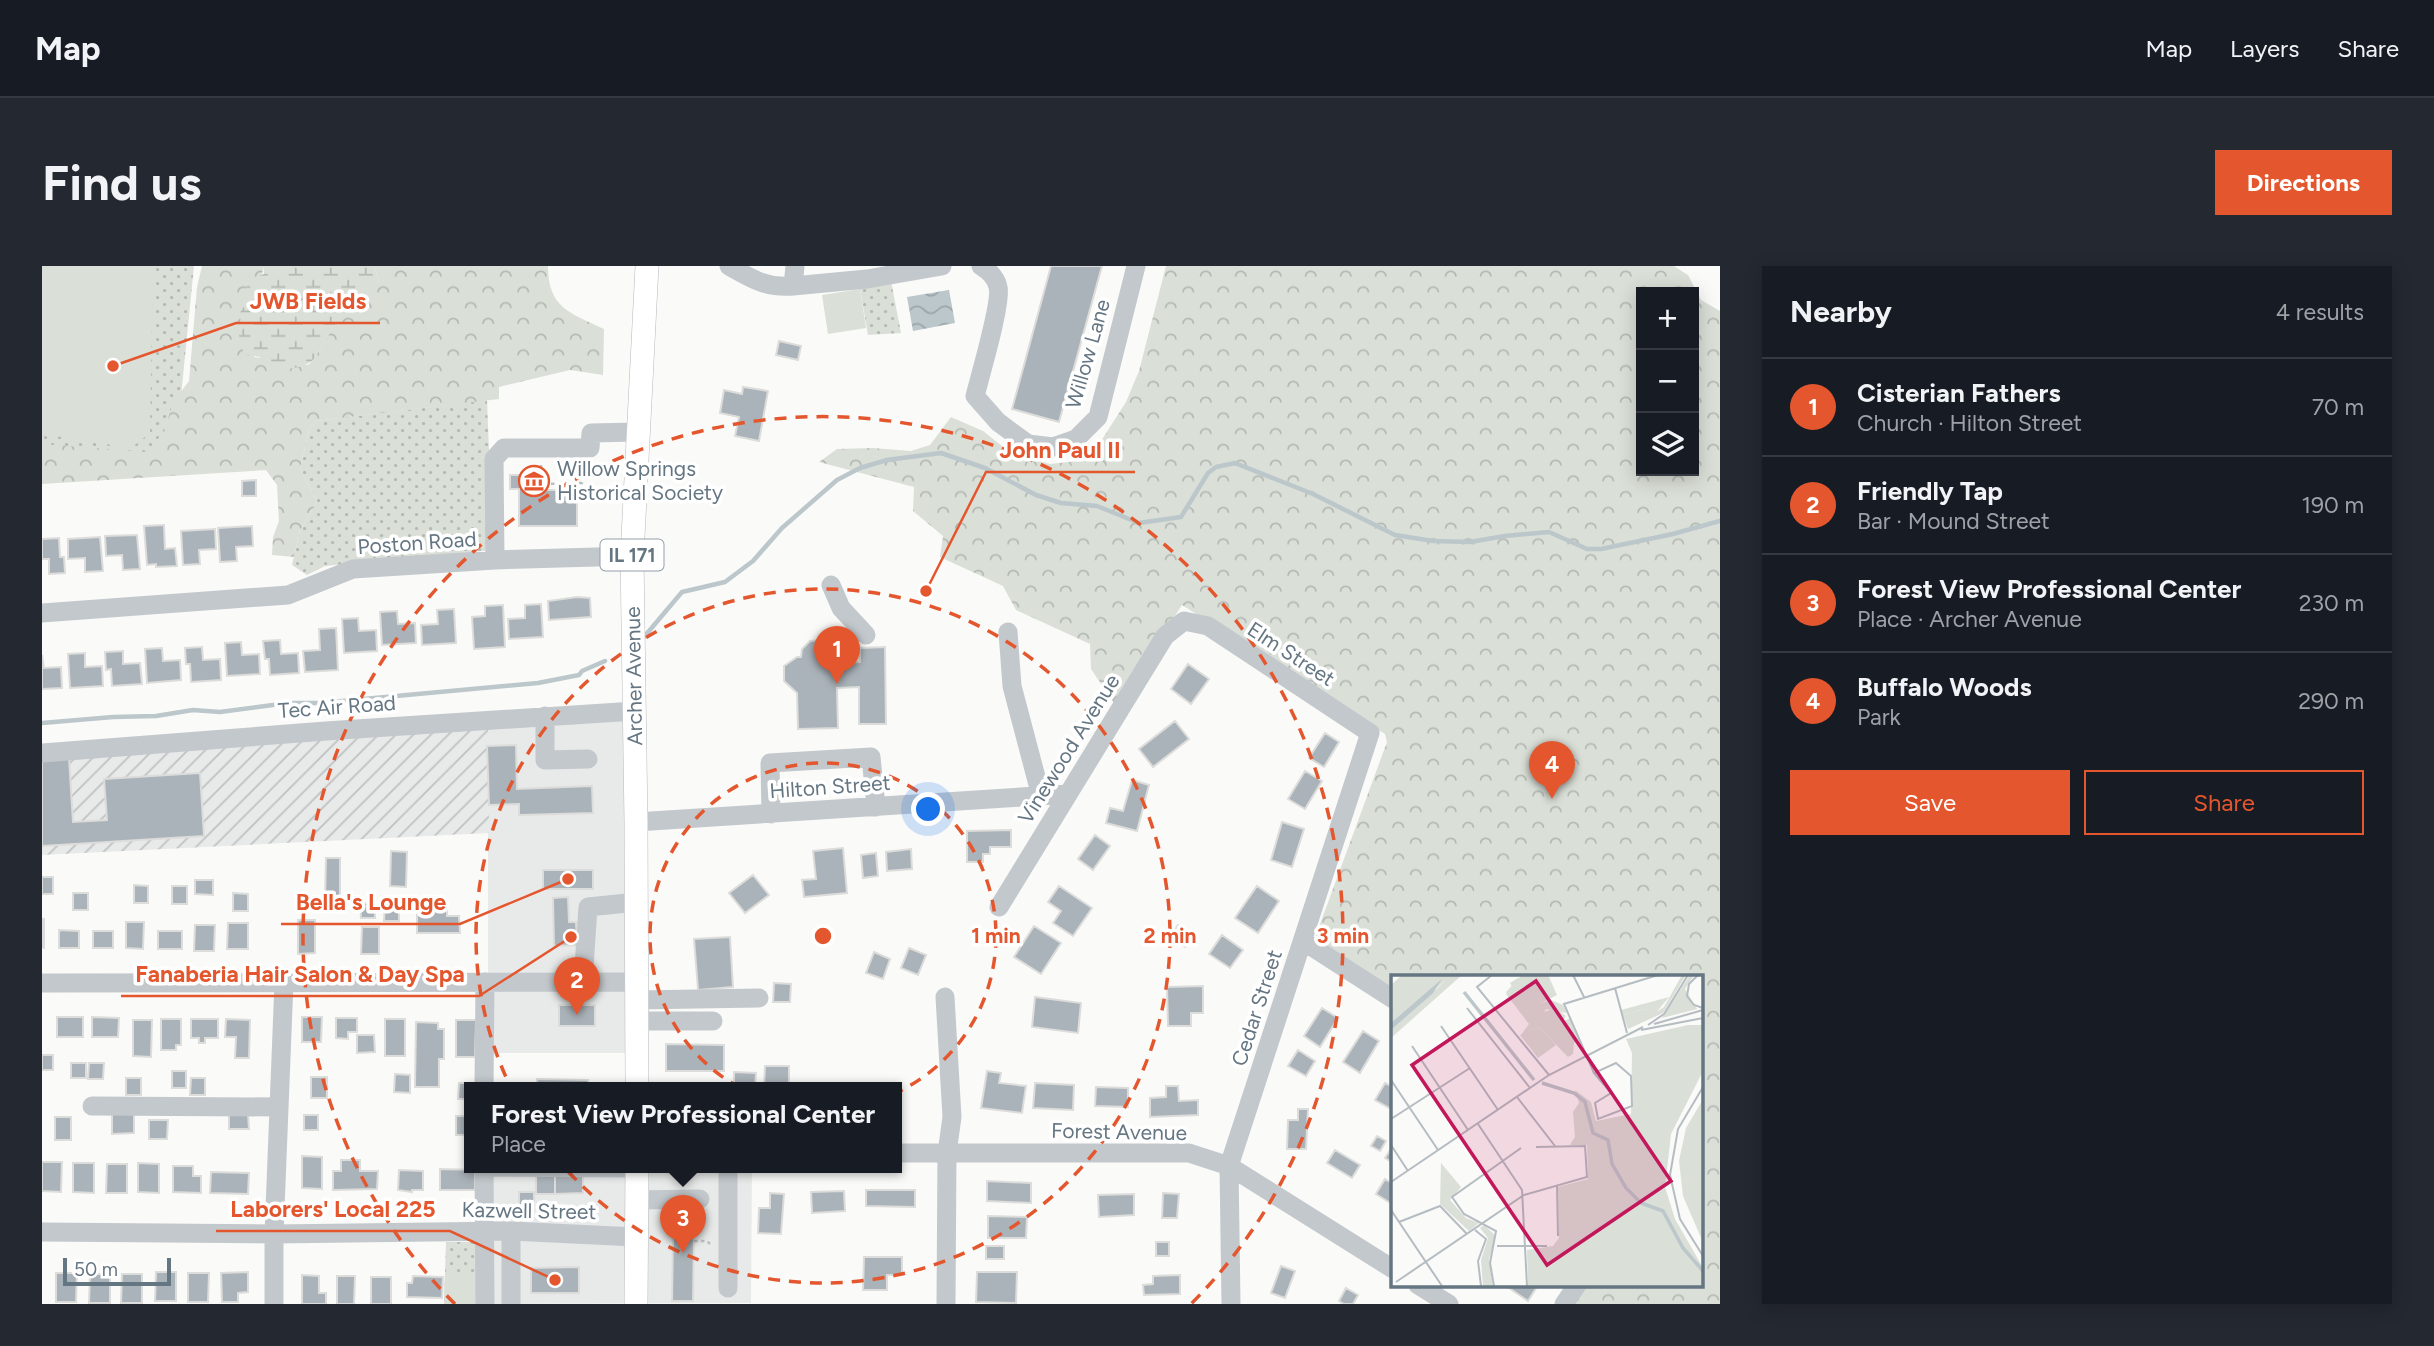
<!DOCTYPE html>
<meta charset="utf-8">
<style>
:root{--surface:#171b24;--page:#242831;--text:#f1f3f6;--muted:#9ea1a6;--line:#363941;--accent:#e4572e}
body{margin:0;font-family:Figtree,sans-serif;background:var(--page);color:var(--text)}
.controls{position:absolute;right:21px;top:21px;display:grid;overflow:hidden;border-radius:0px;box-shadow:0 4px 18px #0003}
.controls button{width:63px;height:63px;display:grid;place-items:center;padding:0;border:0;border-bottom:2px solid var(--line);background:var(--surface);color:var(--text);font:35px sans-serif}
.scale{position:absolute;left:21px;bottom:18px;width:108px;box-sizing:border-box;padding-left:7px;border:4px solid #657683;border-top:0;font-size:19px;line-height:24px;white-space:nowrap;color:#657683;-webkit-text-stroke:5px #fff;paint-order:stroke}
.you{position:absolute;left:887px;top:544px;width:24px;height:24px;margin:-18px;border:5px solid #fff;border-radius:50%;background:#1a73e8;box-shadow:0 0 0 10px #1a73e833}
.badge{display:grid;place-items:center;width:46px;height:46px;border-radius:50%;background:var(--accent);color:#fff;font-size:23px;font-weight:700}
.pin{position:absolute;translate:-50% -58px;filter:drop-shadow(0 2px 4px #0008)}
.pin::after{content:'';position:absolute;top:37px;width:24px;height:21px;background:inherit;clip-path:polygon(0 0,100% 0,50% 100%)}
.popup{position:absolute;left:422px;top:816px;width:438px;height:91px;box-sizing:border-box;display:grid;place-content:center;border-radius:0px;background:var(--surface);filter:drop-shadow(0 2px 5px #0005);font-size:23px;white-space:nowrap;color:var(--muted)}
.popup b{font-size:26px;color:var(--text)}
.popup::after{content:'';position:absolute;left:50%;top:100%;margin-left:-14px;border:14px solid transparent;border-top-color:var(--surface)}
.list{margin:0;padding:0;list-style:none}
h2{display:flex;justify-content:space-between;align-items:center;height:91px;margin:0;padding:0 28px;font-size:30px}
h2 small{font-size:23px;font-weight:400;color:var(--muted)}
.list li{display:grid;grid-template-columns:46px 1fr auto;gap:21px;align-items:center;box-sizing:border-box;height:98px;padding:0 28px;border-top:2px solid var(--line)}
.list b{display:block;font-size:26px;white-space:nowrap}
.list p{margin:0;font-size:23px;white-space:nowrap;color:var(--muted)}
.list em{font-size:23px;font-style:normal;color:var(--muted)}
.actions{display:flex;gap:14px;padding:21px 28px}
.actions a{flex:1;padding:16px 0;border:2px solid var(--accent);border-radius:0px;text-align:center;font-size:24px;color:var(--accent)}
.actions .main{background:var(--accent);color:#fff}
.icon{flex:none;width:38px;height:38px;fill:none;stroke:currentColor;stroke-width:2;stroke-linecap:round;stroke-linejoin:round}
.map{position:relative;flex:none;width:1678px;height:1038px;overflow:hidden;border-radius:0px}
header{display:flex;align-items:center;gap:42px;box-sizing:border-box;height:98px;padding:0 35px;background:var(--surface);border-bottom:2px solid var(--line)}
header strong{font-size:33px}
nav{display:flex;gap:38px;margin-inline-start:auto;font-size:24px}
.intro{display:flex;align-items:center;justify-content:space-between;box-sizing:border-box;height:168px;padding:0 42px}
h1{margin:0;font-size:49px}
.button{padding:18px 32px;border-radius:0px;background:var(--accent);color:#fff;font-size:24px;font-weight:700}
main{display:flex;gap:42px;padding:0 42px}
aside{flex:1;background:var(--surface);border-radius:0px;box-shadow:0 4px 18px #0003}
.map>svg:first-child{display:block}
</style>
<header>
<strong>Map</strong>
<nav><a>Map</a><a>Layers</a><a>Share</a></nav>
</header>
<div class="intro"><h1>Find us</h1><a class="button">Directions</a></div>
<main>
<div class="map">
<svg width="1678" height="1038" viewBox="0 0 1678 1038">
<defs>
<pattern id="industrial-furrows" width="10" height="10" patternUnits="userSpaceOnUse" patternTransform="scale(1.75)"><rect width="10" height="10" fill="#e8e9e9"/><path d="M-1 1l2-2M0 10L10 0M9 11l2-2" fill="none" stroke="#c0c1c2"/></pattern>
<pattern id="grass-dots" width="8" height="8" patternUnits="userSpaceOnUse" patternTransform="scale(1.75)"><rect width="8" height="8" fill="#dadfd7"/><path d="M2 2h.1M6 6h.1" fill="none" stroke="#b4b9b4" stroke-width="1.8" stroke-linecap="round"/></pattern>
<pattern id="forest-crowns" width="20" height="18" patternUnits="userSpaceOnUse" patternTransform="scale(1.75)"><rect width="20" height="18" fill="#dadfd7"/><path d="M2 6a3 3 0 1 1 6 0M12 15a3 3 0 1 1 6 0" fill="none" stroke="#b4b9b4"/></pattern>
<pattern id="wetland-marsh" width="20" height="14" patternUnits="userSpaceOnUse" patternTransform="scale(1.75)"><rect width="20" height="14" fill="#dadfd7"/><path d="M1 5h8M5 5V1M11 12h8M15 12V8" fill="none" stroke="#b4b9b4"/></pattern>
<pattern id="water-waves" width="16" height="10" patternUnits="userSpaceOnUse" patternTransform="scale(1.75)"><rect width="16" height="10" fill="#bbc7cb"/><path d="M0 5q4-4 8 0t8 0" fill="none" stroke="#9ca6aa"/></pattern>
</defs>
<rect width="100%" height="100%" fill="#fafaf8"/>
<path fill="#e8e9e9" d="M589,445L592,787H446V457Z
M447,901H710L709,1037L445,1038Z"/>
<path fill="url(#industrial-furrows)" d="M446,457L447,567L0,589V494Z"/>
<path fill="url(#grass-dots)" d="M0,0H152L132,200L0,210Z
M849,15L859,67L826,69L818,23Z
M445,134L451,284L283,300L265,309L250,299L258,265L275,236L258,202L267,164L274,155Z
M404,976H436V1038H402Z"/>
<path fill="url(#forest-crowns)" fill-rule="evenodd" d="M160,0H221L212,91L266,99L272,93L307,35L337,15L332,0H506C506,43 529,47 562,63L561,109L528,104L457,121V133L274,155L267,164L258,202L275,236L258,265L252,291L230,289L231,271L237,255L235,219L224,204L0,218V178L104,186L122,166L131,136L147,115L155,21Z
M1124,0H1632L1646,9L1659,34L1678,45V1038H1532L1543,1019H1659V711H1351V726L1278,678L1274,669L1345,476L1343,468L1140,339L1074,440L1049,403L1048,378L974,344L961,320L898,291L901,270L871,245L872,221L777,196L795,183L831,182L869,185L888,179L909,151L941,165L970,188L1008,198L1037,195L1061,172L1084,136L1097,105ZM1599,26H1652V205H1599Z"/>
<path fill="url(#wetland-marsh)" d="M221,0H332L337,15L314,34L307,36L272,93C261,104 237,105 223,100L218,91L202,88L196,66L201,63L197,48L205,36L203,23L209,13L222,8Z"/>
<path fill="#dadfd7" d="M0,0H111L108,167L89,182L0,168Z
M818,23L824,62L786,68L780,29Z
M403,1008L432,1009V1038H402Z"/>
<path fill="url(#water-waves)" d="M907,24L913,57L871,65L865,31Z"/>
<g fill="none" stroke-linecap="round" stroke-linejoin="round">
<path stroke="#bbc7cb" stroke-width="4.5" d="M602,371L640,326L683,316L711,295L740,262L795,214L818,202L845,194L899,187L943,202L994,229L1019,237L1055,240L1097,257L1139,251L1166,207L1174,201L1193,197L1271,228L1353,269L1391,275L1428,276L1463,270L1507,266L1545,283H1559L1631,268L1678,255
M0,457L71,451L114,450L151,444L178,446L246,437H278L496,417L537,409L540,405L563,395"/>
</g>
<path fill="#aab3b9" stroke="#dcdcda" stroke-width="2" d="M1009,0H1060L1017,156L970,143Z
M737,75L759,80L756,94L734,89Z
M701,121L726,125L717,175L693,170L697,151L678,147L682,124L700,128Z
M468,209H497V224H535V260H477V223H468Z
M214,214V230H200V215Z
M122,259L123,283L133,282L135,300L114,301V298L105,299L102,260Z
M210,260L211,280L194,281L195,295L178,296L176,262Z
M173,263L174,283L157,284L158,298L141,299L139,265Z
M95,269L98,303L81,304L80,289L64,290L63,270Z
M58,271L61,305L43,306V292L26,293V273Z
M17,272L18,291H22L23,307L7,308V293H0V273Z
M535,331L548,332L549,351L507,354L506,335Z
M499,338L501,371L467,373L466,353L483,352V339Z
M461,339L463,381L432,383L430,351L443,350V340Z
M412,343L414,377L380,379L379,359L396,358L395,344Z
M355,345L356,358L373,357L374,377L340,379L338,346Z
M316,352L317,365L334,364L335,385L302,387L300,353Z
M294,362L296,404L263,406L261,385L278,384L277,363Z
M238,374L239,388L256,387L257,407L228,409L227,393H223L221,375Z
M781,374L789,380V390H797L798,397L818,396V382L843,381L844,458H817V421L795,422L796,462L756,463L755,427L742,415V400L755,391H759L760,383L768,375Z
M199,376L200,389L217,388L218,408L185,410L183,377Z
M160,381L161,394L178,393L179,414L149,416L148,398H144L143,382Z
M120,382L121,395L138,394L139,414L105,417L103,383Z
M81,385V398L98,397L100,418L70,420L69,403L64,404L63,386Z
M43,387V401L60,400L61,420L28,422L26,388Z
M0,389L2,402L19,401L20,422L0,423Z
M1146,398L1167,413L1149,438L1129,423Z
M1133,455L1147,473L1111,501L1097,483Z
M1283,467L1297,476L1282,501L1267,492Z
M474,479L475,523L550,520L551,547L477,549V538L447,539L445,480Z
M27,492L31,556L65,554L62,513L158,507L162,570L0,580V494Z
M1263,505L1280,515L1263,543L1246,533Z
M1090,514L1107,519L1095,565L1064,557L1068,542L1081,545Z
M1240,556L1262,563L1250,601L1229,594Z
M969,564V581H948V588H941V596H925V565Z
M1053,569L1068,580L1051,604L1036,593Z
M801,582L805,627L762,631L760,614L774,613L771,585Z
M869,583L870,603L845,605L844,586Z
M349,585L365,586L364,621L348,620Z
M834,587L836,610L821,612L819,589Z
M284,592H298V633H283Z
M501,604H551V623H501Z
M711,609L727,629L703,647L687,627Z
M0,611H11V628H0Z
M153,614H171V629L153,628Z
M92,619L106,620V637H92Z
M130,620H145V638H130Z
M1017,620L1050,642L1031,670L1011,657L1019,645L1006,636Z
M1215,620L1237,635L1216,667L1193,652Z
M31,627H46V644H31Z
M191,627L206,628V645H191Z
M526,631L527,656H534L535,679L512,680L511,632Z
M318,637H333V652H319Z
M343,637H357V655H342Z
M388,638H405V650H417L418,667H375V645H387Z
M0,653H2V682L0,681Z
M256,654H273V687L256,688Z
M84,656H102L101,683L84,682Z
M186,657H206V683H185Z
M153,659H173L172,685H152Z
M1136,659L1151,668L1143,681L1128,672Z
M992,660L1019,677L999,708L972,691Z
M320,661H337V688H319Z
M17,664L37,665V682H17Z
M51,665H71V682H51Z
M116,665H140V683H116Z
M1180,669L1201,684L1188,702L1167,688Z
M688,671L691,721L656,724L652,673Z
M867,682L884,689L876,709L859,702Z
M832,686L848,693L841,713L824,707Z
M732,717L749,718L748,736H731Z
M1161,720V747H1149V760H1126L1125,721Z
M993,731L1039,737L1036,767L990,761Z
M517,739H553V760H517Z
M1280,742L1296,752L1278,781L1262,770Z
M15,751H41V771H15Z
M50,751L77,752L76,771H50Z
M260,751H280L279,776H260Z
M294,752H315V766H306V773L294,772Z
M119,753H139V779H134V784H119Z
M149,753H176V772H163V777H157V772H149Z
M184,753L208,754L207,792H193L194,771H183Z
M343,753H363V790H343Z
M91,754H110L109,791L91,790Z
M414,754H434L433,791H414Z
M374,756L396,757V763H402V793H397V821H373Z
M1321,765L1337,775L1318,807L1301,796Z
M315,769H332L333,786L315,787Z
M624,778L682,779V805H624Z
M1256,784L1273,795L1264,810L1246,800Z
M0,789H11V804H0Z
M29,797H44V812H29Z
M47,797H62L61,813H46Z
M723,800H747V821H722Z
M130,805H144V822H130Z
M945,805L959,807L957,817L984,820L980,847L939,842Z
M692,806L714,807L713,821H692Z
M353,808L368,809V827L352,826Z
M269,811H285V832H269Z
M84,812H99V829H84Z
M149,812H163V829H148Z
M495,813L546,814V821H495Z
M417,817H435V821H428V833H416Z
M993,817L1032,819L1031,844L991,842Z
M1343,817L1351,821V844L1333,834Z
M1124,820H1136L1137,835L1156,834V849L1108,851V832L1124,831Z
M1054,821L1086,822V841L1053,840Z
M1256,843H1266L1264,883H1245L1246,854H1256Z
M70,848H92V867L70,868Z
M187,848H206L207,863H187Z
M262,849H276V864H262Z
M414,850H428V869H414Z
M13,851H29V874H13Z
M107,854H126L125,873H107Z
M1335,870L1344,875L1338,885L1329,880Z
M1351,880V897L1343,892Z
M1293,884L1318,899L1310,912L1285,897Z
M260,890L280,891V923L260,922Z
M299,894H318V905H336L335,923L291,924V905H299Z
M0,896H20L19,926L0,925Z
M31,897H52V927L31,926Z
M96,897L117,898V927L96,926Z
M65,898H85V927H64Z
M131,900H151V910H159V927L131,926Z
M398,903L433,904V924H398Z
M357,904L381,905V924H370V926L356,924Z
M169,906L207,907L206,928L168,927Z
M513,909V928H494V910Z
M513,909H541V927L513,928Z
M1343,913L1351,918L1350,938L1334,928Z
M945,915L989,917V937L945,935Z
M824,924H873V941L824,940Z
M802,925L803,945L770,947L769,926Z
M477,926H492V944H477Z
M728,927L742,928L739,968L716,967L717,942H728Z
M1121,927L1137,928L1135,952H1120Z
M1092,928V949L1057,951L1056,929Z
M946,950L985,951L984,972H946Z
M631,970H652L651,1035H630Z
M1114,976H1127V990H1114Z
M944,980H962V993H944Z
M822,991H860V1009H845V1024H821Z
M1239,1000L1253,1005L1243,1032L1229,1027Z
M537,1001V1027H489V1002Z
M114,1006H134V1035H113Z
M206,1006V1026L196,1027V1036H180L179,1007Z
M935,1006H975L974,1037L934,1036Z
M14,1007H35L34,1036H14Z
M146,1007H167L166,1036H146Z
M48,1008H68V1037H47Z
M80,1008H100V1037H79Z
M260,1009L277,1010V1027H284V1038H260Z
M1138,1009V1028L1102,1029L1101,1019L1111,1018V1010Z
M295,1010H313L312,1038H295Z
M371,1010L401,1011L400,1032L365,1031V1017H370Z
M329,1011H349V1038H329Z
M1466,1019H1496L1486,1035L1464,1020Z
M1304,1022L1316,1029L1311,1038H1302L1297,1035Z"/>
<g fill="none" stroke-linecap="round" stroke-linejoin="round">
<g stroke="#b5babe" stroke-width="24">
<path id="major" d="M595,821L594,556L590,290L605,0
M594,1038L595,901"/>
</g>
<path stroke="#bbbfc2" stroke-width="2.5" stroke-dasharray="3.5 3.5" stroke-linecap="butt" d="M499,199L500,218L540,217V199
M634,951V969H653V975H665L668,978"/>
<path stroke="#c3c8cc" stroke-width="19" d="M687,0C710,13 724,22 751,20
M753,0L751,20L825,13L900,0
M939,0C947,5 954,11 956,21C960,36 938,110 933,130L956,156L986,178L1011,181L1034,173L1056,151L1094,0
M453,294L452,193L462,182H548L549,167L595,166
M789,319L799,342L824,369
M0,347L246,329L311,303L453,294L590,290
M966,366L970,420L999,530
M503,450V494L546,493
M0,487L284,465L593,445
M729,548L728,497L829,491L834,541
M594,556L1026,528
M957,641L1123,370L1142,355L1166,360L1328,467L1187,900L1189,1038
M1261,675L1351,733
M541,716L546,641L595,636
M0,717L594,716
M903,731L910,851L905,887L904,1038
M594,734L717,732
M595,755H671
M442,821L443,716
M50,840L237,841
M854,887H1147L1187,900L1351,1003
M442,901L595,902
M442,901L443,1038
M595,934L658,933
M0,966L232,968L469,965L594,971
M1376,1019L1407,1038
M686,1022V901
M232,1038V968L242,716
M469,1038V965
M1522,1038L1535,1019"/>
<use href="#major" stroke="#fff" stroke-width="23"/>
</g>
<g fill="none" stroke="#e4572e" stroke-width="3.5" stroke-dasharray="12 9">
<circle cx="781" cy="670" r="173"/>
<circle cx="781" cy="670" r="347"/>
<path d="M413 1038A520 520 0 1 1 1149 1038"/>
</g>
<defs>
<g id="museum-ring" transform="scale(1.575)"><circle r="9.5" fill="#fff" stroke="#e4572e" stroke-width="1.5"/><path d="M0-6L6-3V-2H-6V-3ZM-5-1h2V3h-2ZM-1-1h2V3h-2ZM3-1h2V3H3ZM-6 4H6V6H-6Z" fill="#e4572e"/></g>
</defs>
<g fill-rule="evenodd">
<use href="#museum-ring" x="492" y="215"/>
</g>
<g text-anchor="middle" stroke-width="7" stroke-linejoin="round" paint-order="stroke">
<rect fill="#fff" stroke="#939fa8" stroke-width="2" x="558.5" y="273.5" width="63" height="31" rx="5"/>
<g font-size="19" font-weight="bold" fill="#657683">
<text x="590" y="296">IL 171</text>
</g>
<g font-size="21" fill="#657683" stroke="#fff">
<text transform="translate(1046 88) rotate(-74)" y="7">Willow Lane</text>
<text transform="translate(375 277) rotate(-4)" y="7">Poston Road</text>
<text transform="translate(1249 388) rotate(33)" y="7">Elm Street</text>
<text transform="translate(592 410) rotate(-91)" y="7">Archer Avenue</text>
<text transform="translate(295 441) rotate(-4)" y="7">Tec Air Road</text>
<text transform="translate(1027 483) rotate(-58)" y="7">Vinewood Avenue</text>
<text transform="translate(788 521) rotate(-4)" y="7">Hilton Street</text>
<text transform="translate(1215 742) rotate(-72)" y="7">Cedar Street</text>
<text transform="translate(1077 866) rotate(1)" y="7">Forest Avenue</text>
<text transform="translate(487 945) rotate(1)" y="7">Kazwell Street</text>
</g>
<g font-size="21" fill="#657683" stroke="#fff" text-anchor="start">
<text x="515" y="210">Willow Springs<tspan x="515" dy="24">Historical Society</tspan></text>
</g>
</g>
<g transform="translate(1349 709)">
<rect width="312" height="312" fill="#fafaf8"/>
<path d="M131,0H157L166,20L131,38L115,17ZM291,0H295L272,38L237,54L232,40L253,34L264,38L273,32ZM299,0H303L294,14L306,34L271,43ZM148,52L165,70L147,83L129,60Z" fill="#dadfd7"/>
<path d="M11,0H71L0,63V55L54,6L0,48V10ZM120,15L131,34L160,25L172,30L176,38L155,34L151,41L170,48L179,43L189,64L183,68L182,79L177,82L148,52L130,60L138,49L115,19ZM278,22L264,39L253,34L232,40L230,35ZM297,50H311V98L280,159L274,212L284,244L311,291V311H137L136,275L162,271L168,263L167,212L197,204L196,170H179L184,162L182,137L188,128L184,115L200,127L205,146L240,139L241,78L235,64ZM311,126V265L292,221L288,186L295,153ZM50,188L70,212L59,225L75,243L88,248L78,256L49,229ZM93,250L105,261L98,284L102,311H92L90,285L97,263L89,253Z" fill="#dadfd7"/>
<path d="M165,33L175,41L170,48L154,46L150,38Z" fill="#dadfd7"/>
<path d="M136,0L159,3L146,7L156,18L133,33L119,8L127,3L141,5Z" fill="#dadfd7"/>
<path d="M51,4L42,18L0,55V48Z" fill="#bbc7cb"/>
<path fill="none" stroke="#bbc7cb" stroke-width="3.5" d="M73,17L143,105M151,108L183,118L194,127L202,158L217,165L221,189L235,213L250,228L272,236L292,273L312,296"/>
<path fill="none" stroke="#b5bdc2" stroke-width="2" d="M101,0L86,12L158,100M182,0L193,22M307,0L298,9L296,21L303,30L312,33M224,13L236,58M76,33L139,113M263,49L312,35M257,50L273,39L297,0M50,51L107,135M250,55L312,43M21,71L77,155M225,88L240,101L241,131L207,144L204,128L220,118L203,98ZM203,98L173,29L267,0M0,105L47,175M312,112L287,154L279,200L289,244L312,281M126,122L164,171M0,144L79,93M87,149L131,215L136,311M0,170L17,196M0,207L158,100L252,52M166,211L167,261M0,235L51,311M8,247L49,231L76,259M84,255L95,264L87,286L90,311M106,271H156M5,307L133,220L196,202L194,171L145,172M103,311L99,288L105,256L73,239L61,222L130,173"/>
<path fill="#c2185b" fill-opacity="0.15" stroke="#c2185b" stroke-width="3.5" d="M145,6L280,206L156,290L21,90Z"/>
<rect width="312" height="312" fill="none" stroke="#657683" stroke-width="3.5"/>
</g>
<circle cx="781" cy="670" r="10" fill="#e4572e" stroke="#fff" stroke-width="3.5"/>
<g font-size="21" text-anchor="middle" font-weight="bold" fill="#e4572e" stroke="#fff" stroke-width="7" stroke-linejoin="round" paint-order="stroke">
<text x="954" y="677">1 min</text>
<text x="1128" y="677">2 min</text>
<text x="1301" y="677">3 min</text>
</g>
<path fill="none" stroke="#e4572e" stroke-width="2.5" d="M71 100L194 57H338M884 325L944 206H1093M526 613L418 658H239M529 671L437 730H79M513 1014L408 965H174"/>
<g fill="#e4572e" stroke="#fff" stroke-width="2.5">
<circle cx="71" cy="100" r="7"/>
<circle cx="884" cy="325" r="7"/>
<circle cx="526" cy="613" r="7"/>
<circle cx="529" cy="671" r="7"/>
<circle cx="513" cy="1014" r="7"/>
</g>
<g font-size="23" text-anchor="middle" font-weight="bold" fill="#e4572e" stroke="#fff" stroke-width="7" stroke-linejoin="round" paint-order="stroke">
<text x="266" y="43">JWB Fields</text>
<text x="1018" y="192">John Paul II</text>
<text x="329" y="644">Bella's Lounge</text>
<text x="258" y="716">Fanaberia Hair Salon &amp; Day Spa</text>
<text x="291" y="951">Laborers' Local 225</text>
</g>
</svg>
<div class="controls">
<button>+</button>
<button>−</button>
<button><svg class="icon" aria-label="layers" viewBox="0 0 24 24"><path d="M12 4l9 5-9 5-9-5zM3 14l9 5 9-5"/></svg></button>
</div>
<div class="scale">50 m</div>
<div class="you"></div>
<div class="pin badge" style="left:795px;top:418px">1</div>
<div class="pin badge" style="left:535px;top:749px">2</div>
<div class="pin badge" style="left:641px;top:987px">3</div>
<div class="popup"><b>Forest View Professional Center</b>Place</div>
<div class="pin badge" style="left:1510px;top:533px">4</div>
</div>
<aside>
<h2>Nearby<small>4 results</small></h2>
<ul class="list">
<li><span class="badge">1</span><div><b>Cisterian Fathers</b><p>Church · Hilton Street</p></div><em>70 m</em></li>
<li><span class="badge">2</span><div><b>Friendly Tap</b><p>Bar · Mound Street</p></div><em>190 m</em></li>
<li><span class="badge">3</span><div><b>Forest View Professional Center</b><p>Place · Archer Avenue</p></div><em>230 m</em></li>
<li><span class="badge">4</span><div><b>Buffalo Woods</b><p>Park</p></div><em>290 m</em></li>
</ul>
<div class="actions"><a class="main">Save</a><a>Share</a></div>
</aside>
</main>
